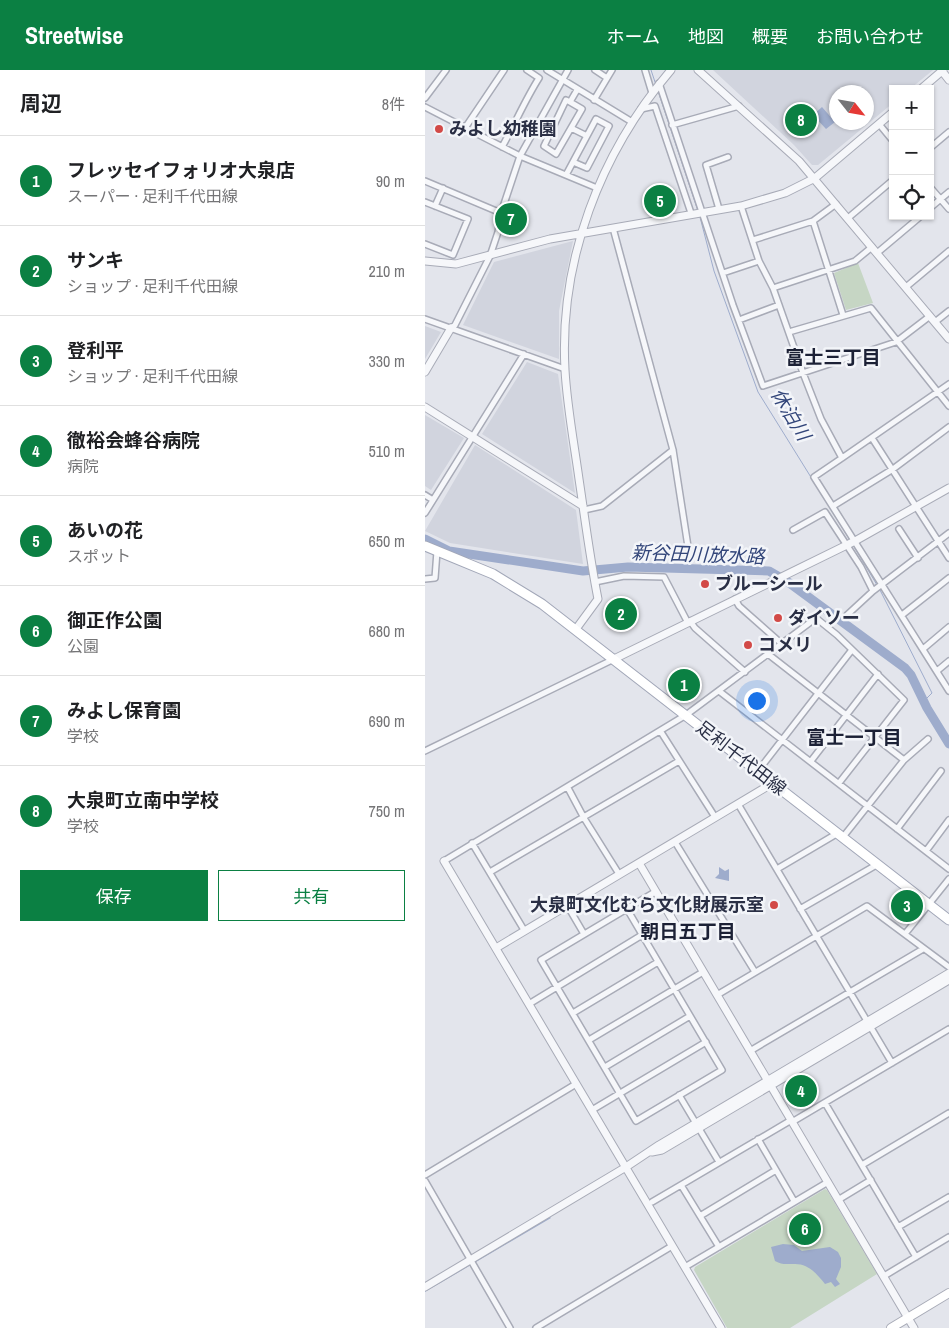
<!DOCTYPE html>
<html lang="ja">
<meta charset="utf-8">
<style>
:root{--surface:#fff;--page:#f2f2f2;--text:#202124;--muted:#757577;--line:#e0e0e0;--accent:#0b8043}
body{margin:0;font-family:"Archivo Narrow","Noto Sans JP",sans-serif;background:var(--page);color:var(--text)}
.controls{position:absolute;right:15px;top:15px;display:grid;overflow:hidden;border-radius:0px;box-shadow:0 1px 4px #0004}
.controls button{width:45px;height:45px;display:grid;place-items:center;padding:0;border:0;border-bottom:1px solid var(--line);background:var(--surface);color:var(--text);font:25px sans-serif}
.compass{position:absolute;left:404px;top:15px;width:45px;height:45px;border-radius:50%;background:var(--surface);box-shadow:0 1px 4px #0004;rotate:121deg}
.you{position:absolute;left:331px;top:630px;width:18px;height:18px;margin:-12px;border:4px solid #fff;border-radius:50%;background:#1a73e8;box-shadow:0 0 0 8px #1a73e833}
.badge{display:grid;place-items:center;width:32px;height:32px;border-radius:50%;background:var(--accent);color:#fff;font-size:16px;font-weight:700}
.pin{position:absolute;translate:-50% -50%;border:2px solid #fff;box-shadow:0 1px 5px #0006}
.list{margin:0;padding:0;list-style:none}
h2{display:flex;justify-content:space-between;align-items:center;height:65px;margin:0;padding:0 20px;font-size:21px}
h2 small{font-size:16px;font-weight:400;color:var(--muted)}
.list li{display:grid;grid-template-columns:32px 1fr auto;gap:15px;align-items:center;box-sizing:border-box;height:90px;padding:0 20px;border-top:1px solid var(--line)}
.list b{display:block;font-size:19px;white-space:nowrap}
.list p{margin:0;font-size:16px;white-space:nowrap;color:var(--muted)}
.list em{font-size:16px;font-style:normal;color:var(--muted)}
.actions{display:flex;gap:10px;padding:15px 20px}
.actions a{flex:1;padding:11px 0;border:1px solid var(--accent);border-radius:0px;text-align:center;font-size:18px;color:var(--accent)}
.actions .main{background:var(--accent);color:#fff}
.icon{flex:none;width:28px;height:28px;fill:none;stroke:currentColor;stroke-width:2;stroke-linecap:round;stroke-linejoin:round}
.map{position:relative;flex:none;width:524px;height:1258px;overflow:hidden}
header{display:flex;align-items:center;gap:30px;box-sizing:border-box;height:70px;padding:0 25px;background:var(--accent);color:#fff}
header strong{font-size:24px}
nav{display:flex;gap:28px;margin-inline-start:auto;font-size:18px}
main{display:flex}
aside{flex:1;background:var(--surface)}
.map>svg:first-child{display:block}
</style>
<header>
<strong>Streetwise</strong>
<nav><a>ホーム</a><a>地図</a><a>概要</a><a>お問い合わせ</a></nav>
</header>
<main>
<aside>
<h2>周辺<small>8件</small></h2>
<ul class="list">
<li><span class="badge">1</span><div><b>フレッセイフォリオ大泉店</b><p>スーパー · 足利千代田線</p></div><em>90 m</em></li>
<li><span class="badge">2</span><div><b>サンキ</b><p>ショップ · 足利千代田線</p></div><em>210 m</em></li>
<li><span class="badge">3</span><div><b>登利平</b><p>ショップ · 足利千代田線</p></div><em>330 m</em></li>
<li><span class="badge">4</span><div><b>徹裕会蜂谷病院</b><p>病院</p></div><em>510 m</em></li>
<li><span class="badge">5</span><div><b>あいの花</b><p>スポット</p></div><em>650 m</em></li>
<li><span class="badge">6</span><div><b>御正作公園</b><p>公園</p></div><em>680 m</em></li>
<li><span class="badge">7</span><div><b>みよし保育園</b><p>学校</p></div><em>690 m</em></li>
<li><span class="badge">8</span><div><b>大泉町立南中学校</b><p>学校</p></div><em>750 m</em></li>
</ul>
<div class="actions"><a class="main">保存</a><a>共有</a></div>
</aside>
<div class="map">
<svg width="524" height="1258" viewBox="0 0 524 1258">
<rect width="100%" height="100%" fill="#e3e5ec"/>
<path fill="#d1d4de" fill-rule="evenodd" d="M288,0H508L485,19H468V33L393,95H387L369,75ZM412,22H442V52H412Z
M148,171L134,241V289L38,255L69,192Z
M0,256L16,262L0,289Z
M102,292L133,304L150,423L57,364Z
M0,345L39,368L6,420L0,416Z
M50,375L151,440L158,494L25,473L0,461Z"/>
<path fill="#c6d6c4" d="M433,193L448,233L421,240L409,203Z
M400,1119L402,1120L452,1204L365,1258H302L269,1200L270,1197Z"/>
<path fill="#9eaccc" d="M397,37L410,52L401,59L388,45Z
M294,797L300,801L304,799V811L290,808L294,804Z
M125,1147L126,1148L0,1222V1221Z
M358,1174L369,1175L377,1181L405,1177L413,1182L416,1188V1197L411,1209L415,1214L410,1217L406,1212L400,1214C391,1203 383,1193 368,1194C360,1194 357,1195 350,1191L346,1177Z"/>
<g fill="none" stroke-linecap="round" stroke-linejoin="round">
<path stroke="#9eaccc" stroke-width="1" d="M226,0L231,15
M233,21L273,141
M275,147L289,201L333,322L425,470
M428,475L452,515
M454,518L507,623L499,631"/>
<path stroke="#9eaccc" stroke-width="9" d="M0,469L24,481L158,501L203,497L344,501L363,512L480,598L486,605L502,638L524,674"/>
<g stroke="#a8abb7" stroke-width="8">
<path id="minor" d="M122,0L207,52
M170,0L182,8
M220,0L227,23
M234,13L308,235L338,316L471,272L505,246
M0,28L21,0
M169,30L187,0
M145,32L141,30L119,76L131,84L157,39L145,32L152,20
M0,37L95,86L172,118
M216,39L230,36L266,143
M454,54L468,71
M247,55L314,36
M40,58L79,0
M146,58L162,66
M77,77C90,54 100,30 114,8L102,0
M505,78L524,62
M141,105L171,49L184,56L162,98L148,92
M0,111L76,143
M505,117L524,139
M0,132L43,149L28,185L0,174
M10,136L18,118
M316,136L334,191L348,218L378,303L396,349L417,388L524,314
M505,138L524,122
M294,139L281,95L303,87
M423,148L468,110
M388,151L418,245
M188,158L248,380L264,483
M328,170L388,151L411,134
M452,183L496,146
M298,203L334,191
M481,217L524,181
M348,218L430,191L447,177
M0,249L140,299
M314,250L354,235
M510,252L524,241
M26,258L30,255L65,186L73,162L76,143L95,86L143,0
M364,262L446,238L524,336
M447,368L524,488
M417,388L389,407L524,621
M0,425L8,430
M408,436L468,399L524,357
M159,440L177,436L248,380
M0,443L99,284
M474,459L493,488
M368,460L400,442L436,497L448,521
M0,509L10,508L12,481
M170,512L199,506L239,507L263,553
M310,529L314,536L357,574
M422,545L448,521L524,463
M477,545L524,508
M265,551L270,558L320,602
M498,579L524,557
M343,584L479,690L418,767
M512,601L524,591
M294,621L524,799
M236,662L290,747
M0,681L189,589
M479,690L503,669
M386,691L453,604
M333,701L426,581
M143,718L159,748L194,804
M313,734L467,993
M472,759L516,701
M250,772L330,902
M47,773L99,860
M501,781L524,750
M19,791L261,645L391,548L412,565L479,630L414,713
M352,799L413,763
M65,802L254,691
M142,835L159,864
M202,839L297,1000L211,1051L116,890L230,822
M375,839L453,794
M480,864L524,809
M292,925L442,836L524,897
M104,934L217,865
M148,943L233,892
M164,970L278,902
M325,981L498,879
M180,997L265,946
M254,1025L294,1092
M400,1033L491,1187
M167,1040L281,972
M367,1052L524,959
M333,1069L369,1131
M437,1095L524,1043
M0,1105L151,1014
M0,1111L85,1258
M256,1115L294,1177
M413,1130L446,1110
M227,1132L363,1052
M275,1146L351,1100
M473,1157L524,1127
M260,1197L403,1112
M459,1206L524,1167
M111,1258L247,1176"/>
</g>
<g stroke="#a8abb7" stroke-width="9">
<path id="tertiary" d="M273,0L374,91L524,269
M517,1L524,10
M496,19L518,0
M0,191L31,194L125,169L316,136L360,123L390,108L468,42
M0,302L26,258
M0,337L158,436
M151,559L173,529C165,489 160,449 154,409C149,373 142,336 140,300C134,191 175,83 246,0
M189,589L430,471L524,418
M19,791L296,1258
M214,793L489,1258
M71,878L348,713
M227,1082L237,1080L524,910
M0,1217L201,1097L234,1075L524,903"/>
</g>
<g stroke="#a8abb7" stroke-width="10">
<path id="secondary" d="M466,1258L524,1223"/>
</g>
<g stroke="#a2a7b8" stroke-width="11">
<path id="primary" d="M0,476L68,504L117,534L524,850"/>
</g>
<use href="#minor" stroke="#f6f7fa" stroke-width="5"/>
<use href="#tertiary" stroke="#f6f7fa" stroke-width="7"/>
<use href="#secondary" stroke="#fff" stroke-width="8"/>
<use href="#primary" stroke="#fff" stroke-width="9"/>
</g>
<g fill="#d24a47" stroke="#f3f5f9" stroke-width="2">
<circle cx="14" cy="59" r="5"/>
<circle cx="280" cy="514" r="5"/>
<circle cx="353" cy="548" r="5"/>
<circle cx="323" cy="575" r="5"/>
<circle cx="349" cy="835" r="5"/>
</g>
<g text-anchor="middle" stroke-width="5" stroke-linejoin="round" paint-order="stroke">
<g font-size="18" font-weight="bold" fill="#2a2f45" stroke="#f3f5f9" text-anchor="start">
<text x="24" y="65">みよし幼稚園</text>
<text x="290" y="520">ブルーシール</text>
<text x="363" y="554">ダイソー</text>
<text x="333" y="581">コメリ</text>
<text x="339" y="841" text-anchor="end">大泉町文化むら文化財展示室</text>
</g>
<g font-size="18" fill="#2a2f45" stroke="#f3f5f9">
<text transform="translate(316 688) rotate(38)" y="6">足利千代田線</text>
</g>
<g font-size="19" font-weight="bold" fill="#1c2136" stroke="#f3f5f9">
<text x="408" y="294">富士三丁目</text>
<text x="429" y="674">富士一丁目</text>
<text x="263" y="868">朝日五丁目</text>
</g>
<g font-size="19" font-style="italic" fill="#33467a" stroke="#f3f5f9">
<text transform="translate(366 344) rotate(59)" y="7">休泊川</text>
<text transform="translate(273 484) rotate(2)" y="7">新谷田川放水路</text>
</g>
</g>
</svg>
<div class="controls">
<button>+</button>
<button>−</button>
<button><svg class="icon" aria-label="locate" viewBox="0 0 24 24"><circle cx="12" cy="12" r="6"/><path d="M12 2v4M12 18v4M2 12h4M18 12h4"/></svg></button>
</div>
<svg class="compass" viewBox="-18 -18 36 36"><path d="M0-13l5 13h-10z" fill="#e53935"/><path d="M0 13l5-13h-10z" fill="#757577"/></svg>
<div class="you"></div>
<div class="pin badge" style="left:259px;top:615px">1</div>
<div class="pin badge" style="left:196px;top:544px">2</div>
<div class="pin badge" style="left:482px;top:836px">3</div>
<div class="pin badge" style="left:376px;top:1021px">4</div>
<div class="pin badge" style="left:235px;top:131px">5</div>
<div class="pin badge" style="left:380px;top:1159px">6</div>
<div class="pin badge" style="left:86px;top:149px">7</div>
<div class="pin badge" style="left:376px;top:50px">8</div>
</div>
</main>
